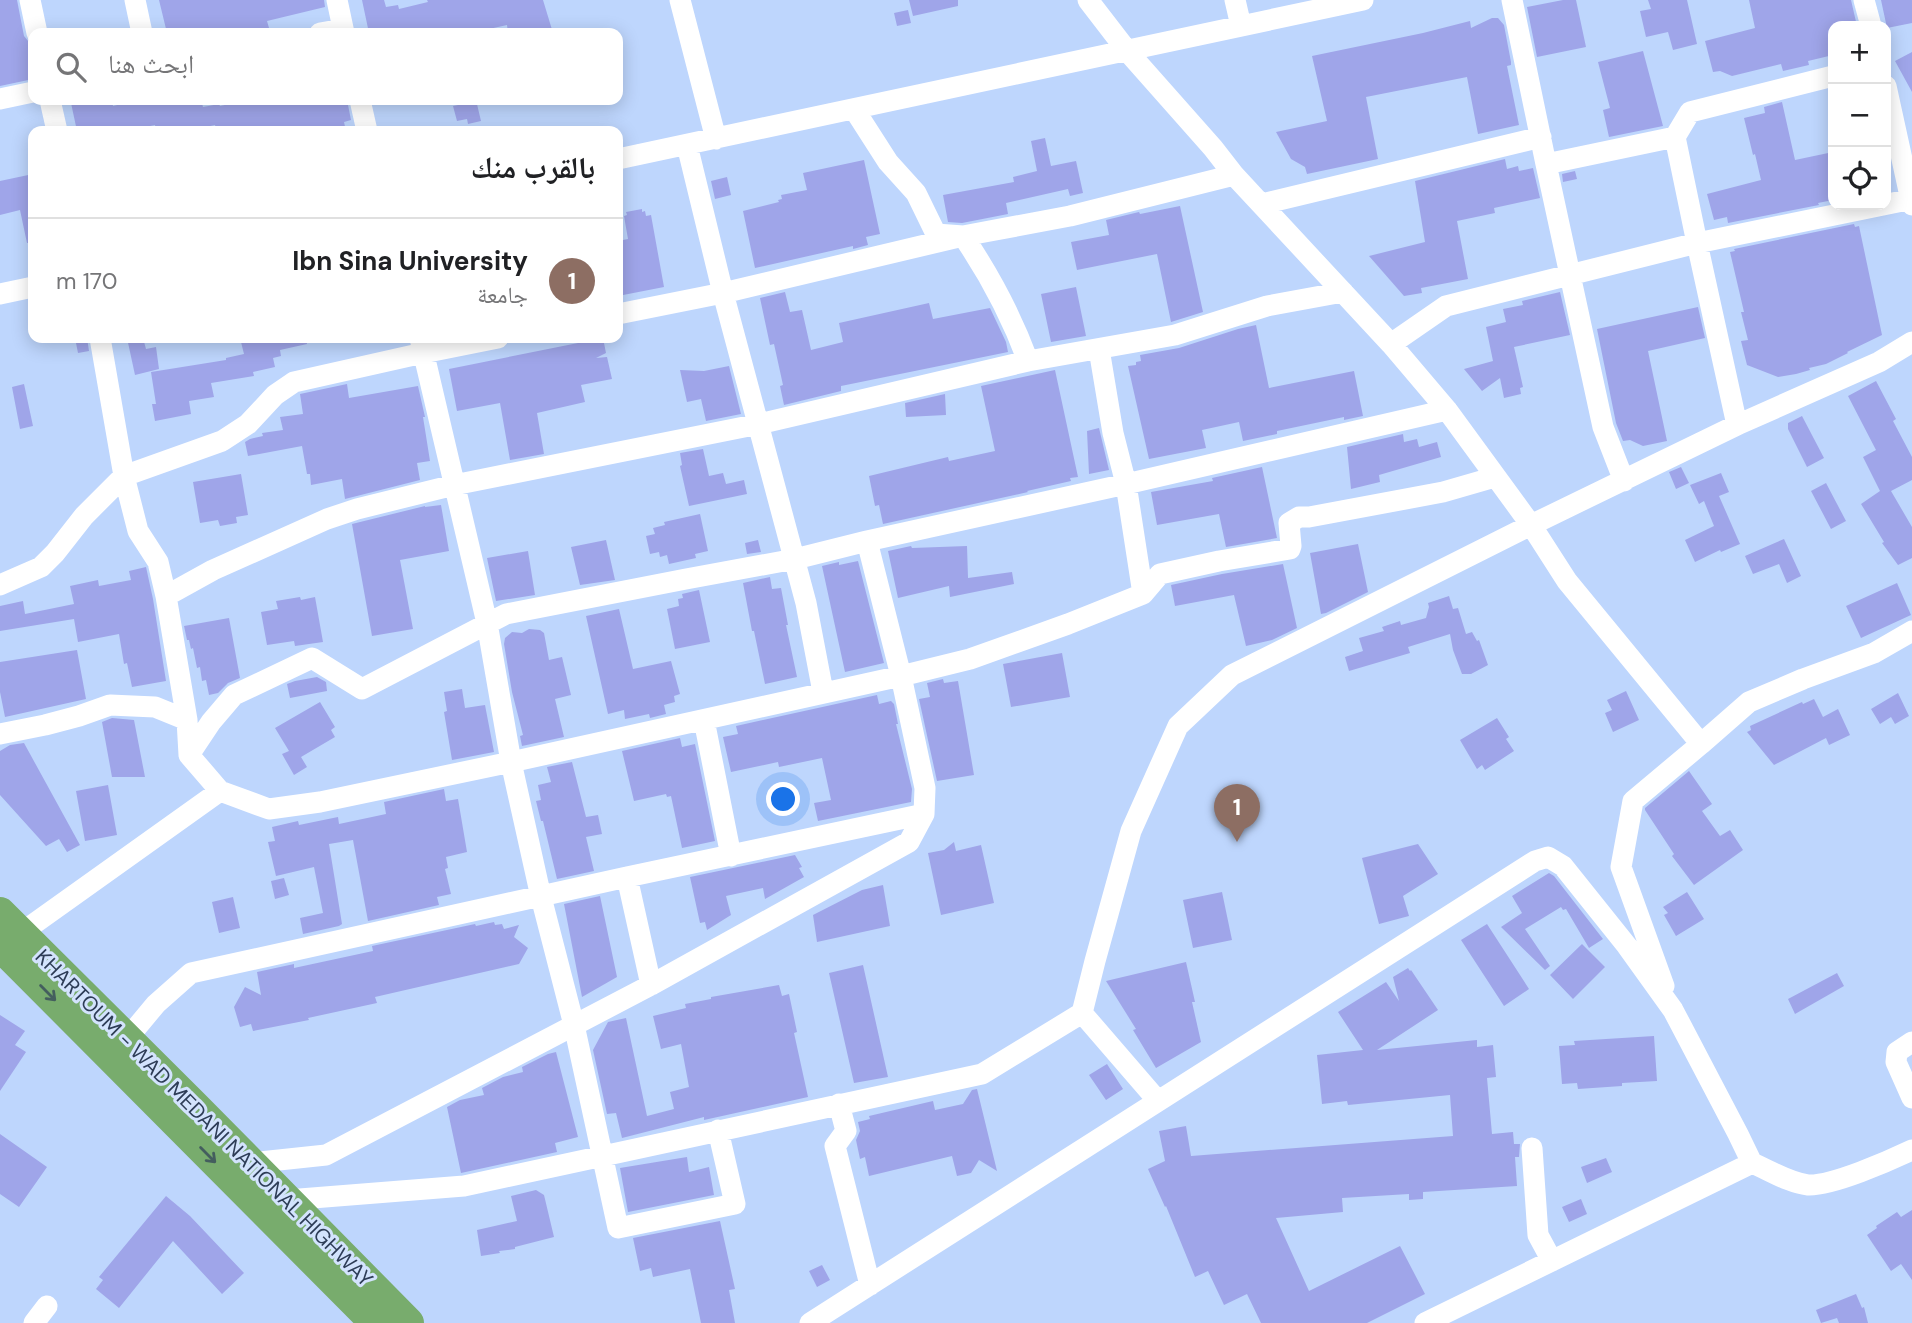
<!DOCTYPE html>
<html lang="ar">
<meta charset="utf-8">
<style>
:root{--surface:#fff;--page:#f2f2f2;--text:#202124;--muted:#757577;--line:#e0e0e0;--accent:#2563eb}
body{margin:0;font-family:"DM Sans","Noto Naskh Arabic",sans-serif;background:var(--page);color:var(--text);direction:rtl}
.controls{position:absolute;right:21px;top:21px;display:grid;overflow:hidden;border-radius:14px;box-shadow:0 4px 18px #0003}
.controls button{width:63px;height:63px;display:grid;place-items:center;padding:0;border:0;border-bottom:2px solid var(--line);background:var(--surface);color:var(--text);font:35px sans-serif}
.you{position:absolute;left:784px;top:800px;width:24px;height:24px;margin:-18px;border:5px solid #fff;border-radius:50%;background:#1a73e8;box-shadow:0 0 0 10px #1a73e833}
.badge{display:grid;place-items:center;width:46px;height:46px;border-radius:50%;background:var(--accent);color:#fff;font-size:23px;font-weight:700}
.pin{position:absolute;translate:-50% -58px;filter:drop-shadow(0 2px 4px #0008)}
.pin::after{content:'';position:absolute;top:37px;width:24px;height:21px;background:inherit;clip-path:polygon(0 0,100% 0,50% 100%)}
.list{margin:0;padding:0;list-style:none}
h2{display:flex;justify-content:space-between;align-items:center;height:91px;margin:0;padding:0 28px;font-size:30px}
h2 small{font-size:23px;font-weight:400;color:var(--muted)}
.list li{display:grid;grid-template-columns:46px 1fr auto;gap:21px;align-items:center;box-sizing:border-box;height:126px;padding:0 28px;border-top:2px solid var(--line)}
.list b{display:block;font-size:26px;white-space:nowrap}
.list p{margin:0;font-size:23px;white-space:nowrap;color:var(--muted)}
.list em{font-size:23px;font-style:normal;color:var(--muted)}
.icon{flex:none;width:38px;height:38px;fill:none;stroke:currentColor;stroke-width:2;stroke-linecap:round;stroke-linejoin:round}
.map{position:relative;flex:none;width:1912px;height:1323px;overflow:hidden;direction:ltr}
.search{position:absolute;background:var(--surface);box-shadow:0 4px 18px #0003;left:28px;top:28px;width:595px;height:77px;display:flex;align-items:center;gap:18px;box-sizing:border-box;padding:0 24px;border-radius:14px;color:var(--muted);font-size:26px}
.panel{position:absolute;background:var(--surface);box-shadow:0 4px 18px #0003;left:28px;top:126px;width:595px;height:217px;border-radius:14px;direction:rtl}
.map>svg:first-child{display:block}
</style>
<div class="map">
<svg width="1912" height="1323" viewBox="0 0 1912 1323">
<rect width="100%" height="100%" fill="#bed6fd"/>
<path fill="#9fa5e9" d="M0,0H17L24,36L33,47V79L0,86Z
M159,0H324L325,7L267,21L269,28L246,33H167Z
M362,0H384L386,7L398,5L399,9L428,2L427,0H543L553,33H508L507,25L471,33H369Z
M909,0H958V6L913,16Z
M1563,0H1576L1586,47L1537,57L1527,7Z
M1648,0H1687L1697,44L1673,50L1668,32L1646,37L1640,11L1651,9Z
M1749,0H1851L1857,26H1833V55L1808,61L1809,65L1783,71L1781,64L1732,76L1720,71L1713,72L1705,41L1755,28Z
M1881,0H1912V23L1887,28Z
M908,10L911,23L897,26L894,13Z
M1492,18H1498L1504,25L1511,62V65L1507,66L1519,125L1478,134L1467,77L1366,97L1378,159L1307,174L1305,167L1291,159L1276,132L1327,121L1312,56L1423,33L1470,21L1471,28Z
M1643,51L1663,126L1609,137L1603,110L1610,108L1598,62Z
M1912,52V92L1895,61Z
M85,100H112L113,106L138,100H201L203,107L219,104L220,106L248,100H347L351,120L344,122L346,131H217L215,125L187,131H156L155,125L126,131H77L71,103Z
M462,100H476L481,121L468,124L467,119L457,121L453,106L463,104Z
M1782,102L1795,160L1833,152V200L1818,203L1819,205L1728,223L1727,217L1714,220L1707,194L1761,180L1755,154L1753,155L1744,118L1765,113L1764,107Z
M1045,138L1051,166L1076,161L1083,193L1070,196L1068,189L1006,203L1008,214L962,223L948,222L943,195L1014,182L1013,177L1037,171L1031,141Z
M1505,159L1507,169L1518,166L1519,171L1533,168L1540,198L1494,208L1495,213L1457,221L1468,279L1421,288L1422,293L1404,296L1369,256L1425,242L1415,181Z
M864,160L880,234L866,237L868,245L853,249V246L755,268L743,211L779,202L778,200L782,199L781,195L807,190L803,173Z
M1575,171L1577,179L1563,182L1562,174Z
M33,174V243H27L20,210L0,215V181Z
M727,177L731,195L715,199L711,181Z
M1180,206L1203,312L1171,322L1157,254L1077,270L1071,242L1109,235L1106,220L1139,212L1140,214Z
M642,209V212L645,211L646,216L651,215L664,287L618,296V241L628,239L624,216L627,215L626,212Z
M1854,224L1855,227L1859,226L1882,335L1847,352L1848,353L1826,364L1809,368L1810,370L1796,374L1778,377L1747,365L1741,341L1748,340L1741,312H1744L1730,252L1735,251L1734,249Z
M1076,287L1086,336L1051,342L1041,294Z
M785,292L790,312L802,310L811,350L843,342L839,323L929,303L933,319L990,308L1006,342L1008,352L841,386V391L784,405L780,386L783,385L774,344L770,345L760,298Z
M1560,292L1570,335L1514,347L1523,387L1520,388L1521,394L1504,398L1500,378L1482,391L1464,369L1493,361L1486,327L1506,322L1503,309L1523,305L1522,301Z
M1698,307L1705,338L1648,351L1667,441L1643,446L1630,440L1623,441L1616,423L1597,329Z
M1256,325L1269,388L1354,371L1363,416L1344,420V417L1277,431V434L1243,441L1239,422L1202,430L1206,448L1149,459L1128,366L1136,365V362L1141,361L1140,355L1179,348L1238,329Z
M75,338H87L89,351L78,353Z
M127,338H143L146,349L156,347L159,369L135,375Z
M240,338H306L307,344L280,350L281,356L273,358L275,367L253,372L254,376L211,383L214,397L189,401L191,414L155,421L152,404H156L151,372L226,360V358L244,354Z
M603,338L606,353L596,358L607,357L612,379L581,385L585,402L537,413L544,454L510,460L500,403L457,411L449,369Z
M729,366L741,414L706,421L701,399L687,402L680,370L704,371Z
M1055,370L1078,477L1070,478L1071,481L1027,491L1028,492L883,524L879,505L875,506L869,476L948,457L949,461L995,451L981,386Z
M1876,381L1896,419L1893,421L1912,457V480L1891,491L1912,527V558L1898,565L1882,543L1884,542L1861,504L1880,491L1863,457L1876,450L1848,396Z
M24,384L33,426L20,429L12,387Z
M347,384L349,398L418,386L425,417H423L430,461L417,463L420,480L345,499L342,479L311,485L310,474H307L302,446L248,456L245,442L250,439L263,436L262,433L283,430L280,417L303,414L300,394Z
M945,394L946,415L906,417L905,403Z
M1802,416L1824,458L1807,467L1788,429V423Z
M1099,428L1109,470L1089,474L1087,431Z
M1403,434L1404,442L1417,439L1419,447L1437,442L1441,457L1379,475L1380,482L1351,489L1347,447Z
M703,449L709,476L723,473L726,484L744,480L747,494L689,506L680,466L682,465L680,453Z
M1262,467L1277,538L1226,547L1219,514L1157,525L1151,492L1213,481L1212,478Z
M1681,467L1689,483L1676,489L1669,472Z
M1721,473L1729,492L1719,496L1740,544L1721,552L1720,550L1695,562L1685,540L1714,526L1704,501L1699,504L1690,485Z
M241,474L248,515L236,517L237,523L220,526L218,520L200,523L193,482Z
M1826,483L1846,521L1831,529L1811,491Z
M441,505L449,551L400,560L413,629L372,636L352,524L425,506V507Z
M700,514L708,551L695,554L696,558L669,564L667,555L660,557L659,552L650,554L646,536L655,534L653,528L665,525L664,522Z
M1784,539L1801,576L1787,583L1779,564L1753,574L1745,556Z
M606,540L615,580L580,585L571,547Z
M758,540L761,552L747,554L745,543Z
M1358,544L1368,592L1326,613L1321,614L1310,553Z
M911,546L912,548L967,546L968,578L1012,572L1014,584L950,597L949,586L898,598L888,551Z
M528,551L535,595L496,601L487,558Z
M858,561L884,663L845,672L822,566L839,562V565Z
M1283,564L1297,628L1272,640L1246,646L1234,595L1175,606L1171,585L1222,574Z
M146,567L153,599L166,681L132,687L127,663L124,664L119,634L78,642L74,619L0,631V606L23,601L25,614L74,604L70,586L98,580L99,586L131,580L129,571Z
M770,577L772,589L781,588L788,625H786L797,677L765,684L754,631H752L743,583Z
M1897,583L1911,615L1861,638L1846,606Z
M699,590L710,642L675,649L667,609L679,606L678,599L683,598L682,594Z
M1449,596L1453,609L1458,608L1466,634L1472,632L1477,641L1479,640L1488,665L1471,674H1462L1453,650L1450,634L1408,647L1410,653L1349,671L1345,657L1363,651L1359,638L1384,631L1382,627L1400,621L1401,625L1426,618L1429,607L1428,603Z
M300,597L301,600L315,597L323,642L295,646L294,641L267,645L261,612L278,609L276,601Z
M619,609L633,669L671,661L680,694L674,696L675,702L664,705L666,714L650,718L649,714L625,719L624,710L608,714L586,616Z
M229,618L240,678L228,683L218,693L209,695L206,680L202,681L200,667L197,668L193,648L191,649L189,640H187L184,626Z
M529,629L540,630L544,633L549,660L562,657L571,695L555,699L564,737L522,746L520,736L523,735L512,692L504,644L505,638L512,632L522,633Z
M77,650L86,699L5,717L0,692V662Z
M1062,653L1070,697L1011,707L1003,664Z
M317,677L326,682L327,691L290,698L287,684L295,681Z
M943,679L944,683L958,681L974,775L937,781L919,699L930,697L927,683Z
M462,689L465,708L485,705L494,752L452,760L444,712L447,711L444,692Z
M1626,691L1639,720L1613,732L1605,713L1612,710L1607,700Z
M1898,693L1909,716L1895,724L1891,717L1880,724L1871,709Z
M877,695L879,704L891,701L894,704L898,724H896L912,789L911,802L818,821L814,803L831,800L822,758L779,767L778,762L731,772L723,737L738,734L736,726Z
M1814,699L1823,717L1838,709L1850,735L1829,745L1826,738L1774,765L1747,732L1751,730L1750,726L1802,702L1803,704Z
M320,702L335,727L331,730L335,737L301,757L307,767L294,775L282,754L289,751L275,728Z
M112,718L134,720L145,777H112L102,722Z
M1497,718L1509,737L1506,739L1514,751L1485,770L1482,765L1477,769L1460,740Z
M680,738L682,747L695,744L715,841L682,848L671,796L667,797L666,794L634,801L622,751Z
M24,743L80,845L67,852L59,839L46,846L0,795V751L10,745Z
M572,762L586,817L598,815L602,834L586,837L594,871L557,879L543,821H541L536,801L541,800L538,785L551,782L547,767Z
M1689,771L1712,804L1702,811L1720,836L1730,830L1743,850L1694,885L1672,856L1674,854L1645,810V808Z
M108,785L117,835L85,841L76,791Z
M444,789L446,801L458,799L467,852L446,857L448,868L445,869L451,894L437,897L439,905L368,921L353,840L329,844L342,924L339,926L303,934L300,918L323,913L314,867L276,876L268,842L275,841L272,827L298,821L299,825L338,817L339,824L386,814L384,802Z
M954,842L956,851L981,845L994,903L941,915L928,853L944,850Z
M1418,844L1438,874L1403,896L1409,916L1379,924L1362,858Z
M795,855L802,867L799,868L804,877L765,899L763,888L726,896L731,915L707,930L705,922L700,923L690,877Z
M1549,873L1554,876L1603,939L1589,948L1566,909L1563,910L1561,907L1525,929L1550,966L1545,970L1501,927L1522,913L1512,896Z
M284,878L289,895L275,899L271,881Z
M883,885L890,926L817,942L813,915L862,890Z
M1222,892L1232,940L1193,948L1183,900Z
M1687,892L1704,919L1676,936L1664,915L1668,913L1663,907Z
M600,896L617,977L582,997L564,904Z
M233,897L240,928L219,933L212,902Z
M494,922L495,925L502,924L504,929L519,925L514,937L528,948L519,964L375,997L377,1003L308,1018L309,1020L253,1031L251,1024L240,1027L234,1007L245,987L261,995L257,972L294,964V968L373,951L372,946L475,924L476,926Z
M1487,924L1529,989L1504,1006L1461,940Z
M1582,944L1605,967L1573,999L1550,975Z
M1186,962L1195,1002H1192L1201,1042L1156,1068L1133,1030L1136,1029L1106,981Z
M863,965L888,1077L854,1083L829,973Z
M1408,968L1410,971L1411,970L1438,1010L1377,1050L1477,1040V1047L1493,1045L1496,1077L1487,1078L1492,1134L1513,1132L1514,1144H1520L1519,1157H1515L1517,1186L1423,1192V1199L1409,1200V1194L1342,1198L1343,1212L1276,1218L1309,1291L1400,1246L1425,1294L1367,1323H1261L1247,1294L1224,1305L1208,1271L1195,1277L1166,1206L1165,1207L1148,1169L1165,1161L1159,1131L1186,1126L1191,1156L1453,1136L1450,1095L1348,1105L1347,1101L1322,1104L1317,1055L1363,1050L1338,1012L1386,982L1399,1001L1393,977Z
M1837,973L1844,986L1795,1014L1788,999Z
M779,985L782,996L789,994L797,1032L794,1033L808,1097L704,1120V1117L622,1138L616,1113L607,1114L593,1050L608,1022L626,1018L647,1116L674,1109L670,1092L689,1087L681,1044L661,1049L653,1016L686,1008L685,1004L711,999V997Z
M0,1015L25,1031L15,1045L26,1052L0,1091Z
M1654,1036L1657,1081L1622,1083V1086L1578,1089L1577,1083L1562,1084L1559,1046L1575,1045L1574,1041Z
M556,1052L578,1137L555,1143L557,1152L461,1173L447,1107L460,1100L484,1095L482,1088L503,1077L523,1072L522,1067L548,1054Z
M1107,1064L1123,1089L1106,1100L1089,1075Z
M977,1089L997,1171L979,1160L971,1173L957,1176L952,1156L869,1176L865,1157L860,1159L856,1140L860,1131L858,1122L870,1119L869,1116L933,1101L935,1110L963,1104L972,1090Z
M0,1134L47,1167L19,1207L0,1194Z
M687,1157L689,1172L709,1167L714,1195L628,1212L620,1168Z
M1606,1158L1612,1172L1587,1183L1581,1167Z
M536,1190L544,1195L554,1237L515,1247V1249L499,1251L500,1253L481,1256L477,1230L517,1221L511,1196Z
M166,1196L190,1216L244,1273L222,1294L173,1241L119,1308L96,1289L103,1280L99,1277Z
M1581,1199L1587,1214L1569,1222L1562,1207Z
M1912,1210V1280L1901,1264L1891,1271L1867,1235L1877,1228L1876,1226L1897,1212L1901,1217Z
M720,1221L735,1289L729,1290L735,1323H701L690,1269L653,1277L651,1268L640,1271L633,1238Z
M822,1265L830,1280L817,1287L809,1271Z
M1856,1294L1862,1308L1864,1307L1868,1323H1839L1837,1318L1821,1323L1816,1310Z"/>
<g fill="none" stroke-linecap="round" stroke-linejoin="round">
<path stroke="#fff" stroke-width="21" d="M30,0L37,33
M135,0L142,33
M337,0L344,33
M680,0L716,139
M1088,0L1128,52L1213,148L1234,175L1391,344L1447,410L1531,525L1567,581L1701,744L1633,801L1621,867L1664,986
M1235,0L1241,26
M1512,0L1546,164L1675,137L1690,112L1833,76
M1864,0L1871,26
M320,33L343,29
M1886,86L1912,205
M0,99L33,92
M50,100L57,131
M360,100L367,131
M854,109L888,162L916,193L936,234L963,236C991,277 1011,315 1028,361
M1675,137L1697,243L1737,425
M687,145L723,293L806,603L823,692
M618,159L1363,0
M1546,164L1603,427L1624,481
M1262,204L1541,137
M0,294L33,287
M618,314L723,293L963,236L1070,216L1234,175
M100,338L124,476L138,531L158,562L166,596L187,720L189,755L220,791
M420,338L487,623L511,762L541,897L574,1025L618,1228L735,1204L718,1130
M1391,344L1446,306L1697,243L1912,199
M1099,349L1113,433L1126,484L1143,594
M0,585L41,567L55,553L84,516L124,476L222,441L248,424L275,395L294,382L423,353L498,338
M166,596L213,570L327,519L357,509L454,485L759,424L1028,361L1175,335L1267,306L1343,292
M704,720L731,856
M0,734L45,725L79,716L110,705L155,707L187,720
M1701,744L1749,702L1803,679L1874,653L1912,631
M189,755L211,722L234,695L312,658L362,689L506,614L686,579L795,559L867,541L1126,484L1447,410
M627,877L651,985
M21,933L220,791L269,809L320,802L511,762L901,676L970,659L1068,624L1143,594L1160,574L1219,561L1290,549L1291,546L1289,523L1299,517H1309L1443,492L1495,477
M126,1040L156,1004L191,973L627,877L924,814
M1912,1042L1897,1052L1896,1062L1912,1098
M1158,1101L1082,1013L1095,961L1131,831L1178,726L1232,675L1531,525L1737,425L1879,362L1912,342
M839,1104L846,1131L835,1146L870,1285
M1532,1148L1538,1235L1552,1261
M250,1163L326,1155L651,985L909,842L924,814L925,788L901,676L867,541
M287,1200L464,1186L982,1074L1082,1013
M34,1323L47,1306
M810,1323L1535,861L1548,857L1563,866L1627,946L1673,1010L1738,1134L1752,1163C1769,1170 1789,1183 1808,1185C1832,1186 1889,1161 1912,1150
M1425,1323L1752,1163"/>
<path stroke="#78ac6d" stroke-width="32" d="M0,913L194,1106L408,1323
M0,945L376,1323"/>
</g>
<defs><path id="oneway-shaft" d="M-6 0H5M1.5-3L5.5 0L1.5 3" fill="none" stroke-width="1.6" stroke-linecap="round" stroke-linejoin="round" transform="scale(1.75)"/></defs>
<g stroke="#445e5e">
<use href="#oneway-shaft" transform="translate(48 993) rotate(45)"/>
<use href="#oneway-shaft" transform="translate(208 1155) rotate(45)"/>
</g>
<g text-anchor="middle" stroke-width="6" stroke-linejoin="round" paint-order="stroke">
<g font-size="21" fill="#2e3d57" stroke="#d3e3fd">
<text transform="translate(204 1118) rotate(45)" y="7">KHARTOUM - WAD MEDANI NATIONAL HIGHWAY</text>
</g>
</g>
</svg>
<div class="controls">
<button>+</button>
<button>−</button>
<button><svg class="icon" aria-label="locate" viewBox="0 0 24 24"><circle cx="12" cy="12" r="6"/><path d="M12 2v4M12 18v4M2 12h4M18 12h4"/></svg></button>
</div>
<div class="you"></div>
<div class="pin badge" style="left:1237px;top:842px;background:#8d6e63">1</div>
<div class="search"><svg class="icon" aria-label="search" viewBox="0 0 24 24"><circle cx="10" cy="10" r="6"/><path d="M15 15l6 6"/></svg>ابحث هنا</div>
<section class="panel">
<h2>بالقرب منك<small></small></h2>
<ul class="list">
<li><span class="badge" style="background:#8d6e63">1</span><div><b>Ibn Sina University</b><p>جامعة</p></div><em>170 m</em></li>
</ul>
</section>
</div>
